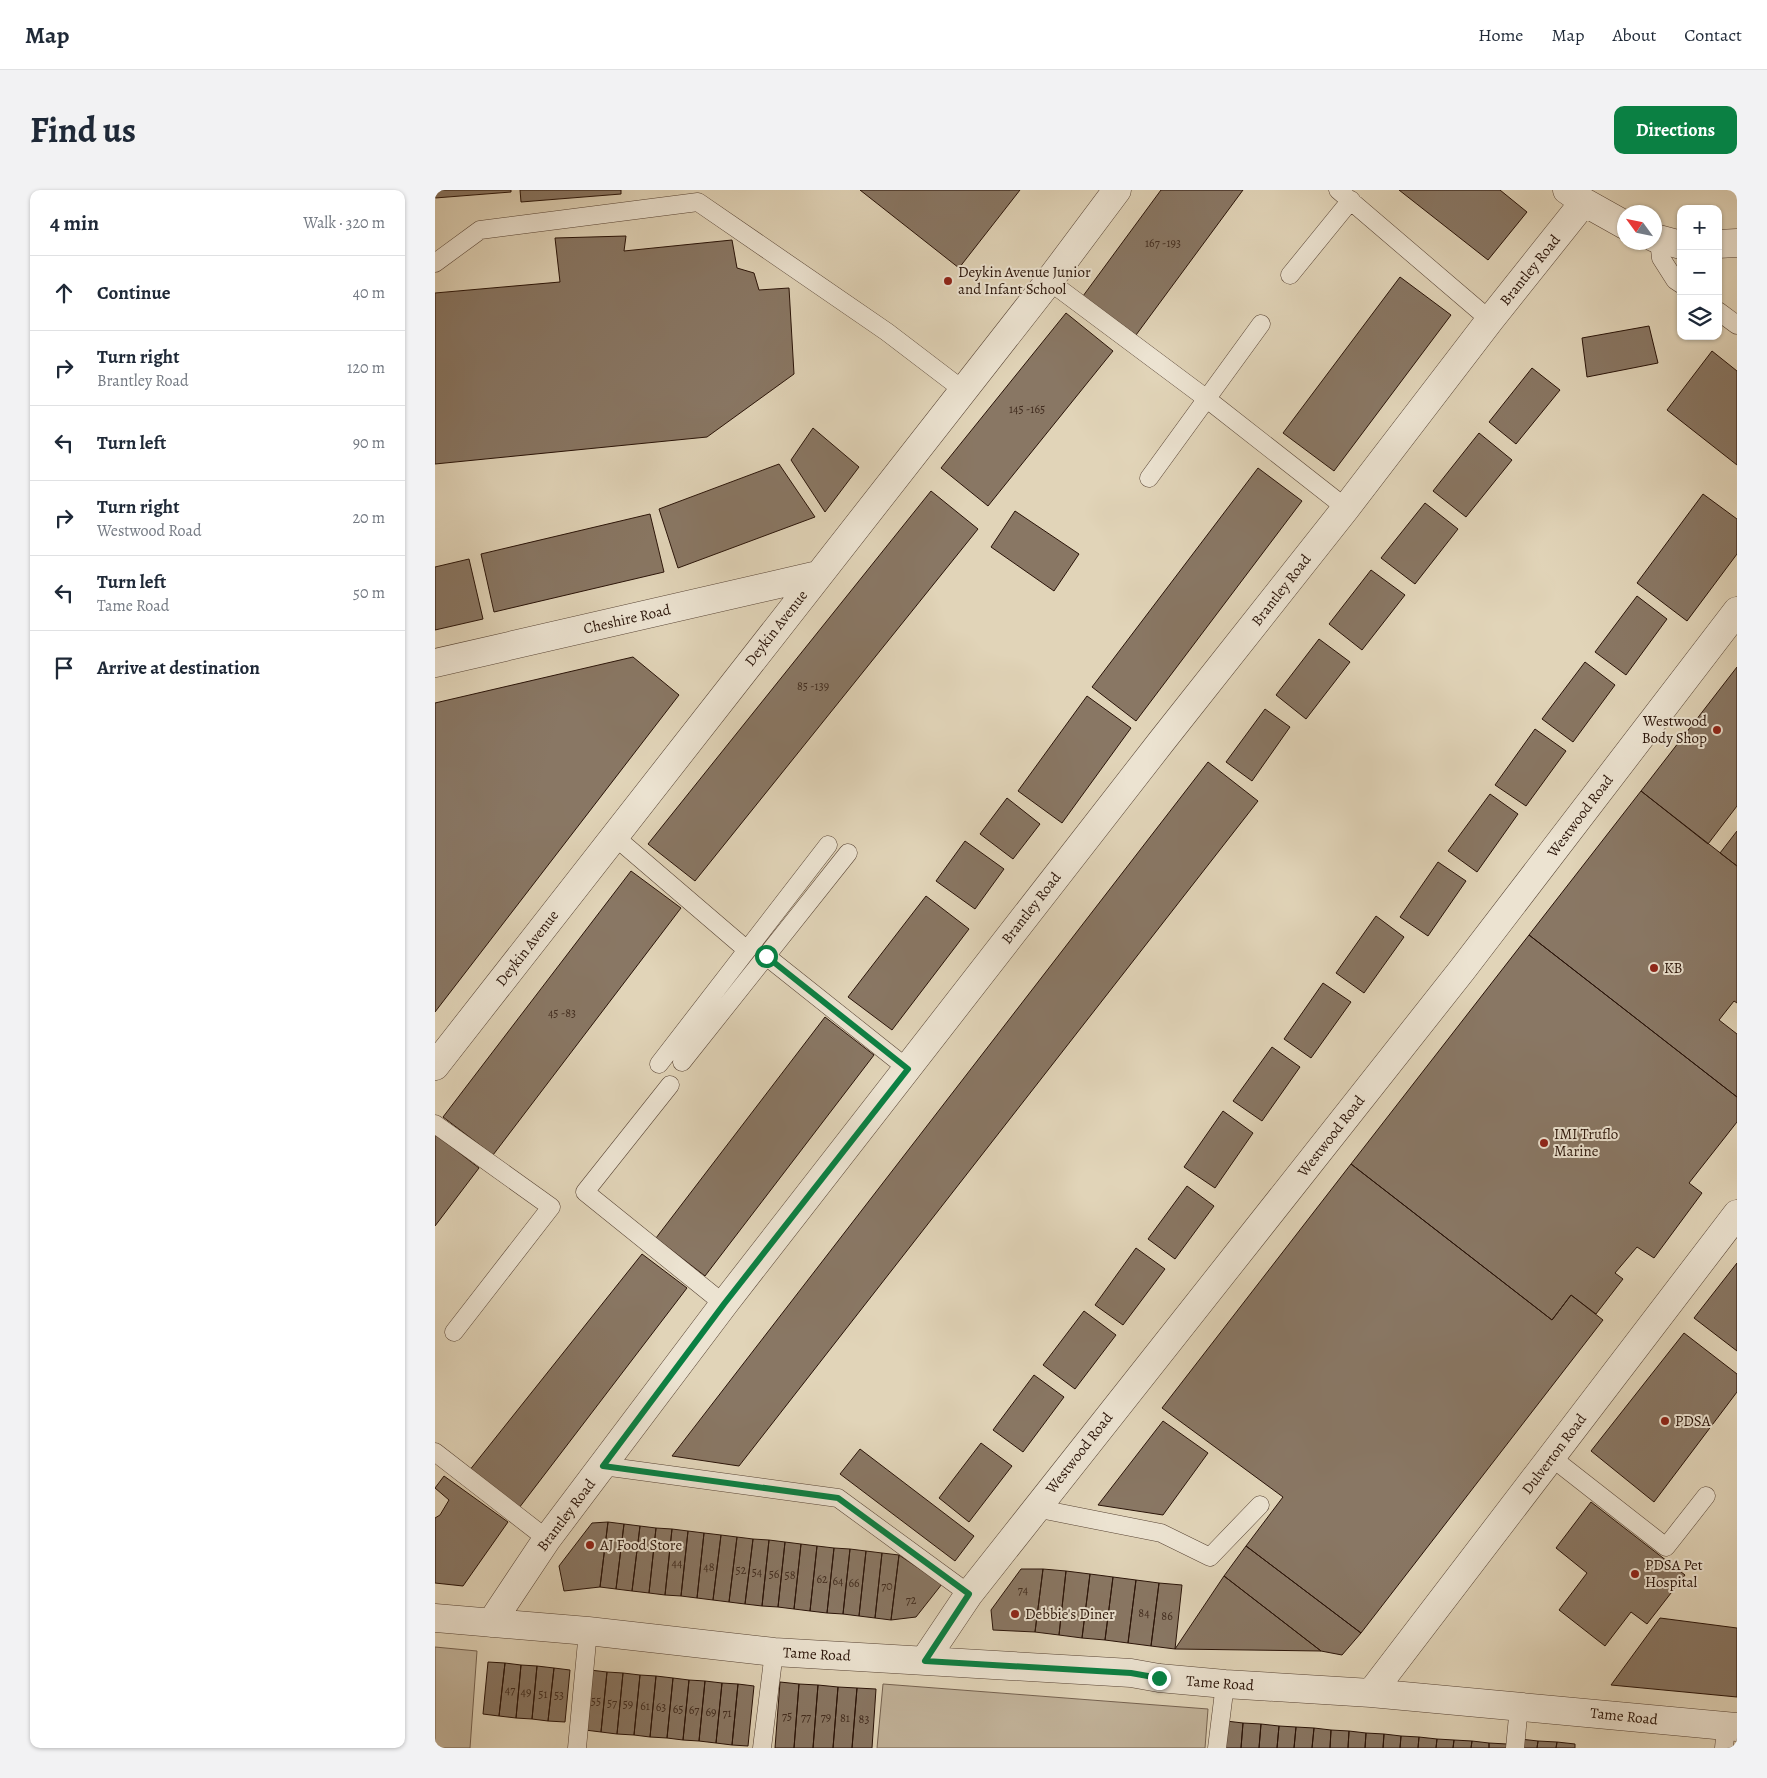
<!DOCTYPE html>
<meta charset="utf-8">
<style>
:root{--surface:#fff;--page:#f2f2f3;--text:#1f2937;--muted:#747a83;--line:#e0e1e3;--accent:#0b8043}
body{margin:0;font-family:Alegreya,serif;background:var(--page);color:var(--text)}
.controls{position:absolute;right:15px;top:15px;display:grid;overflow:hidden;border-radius:10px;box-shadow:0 1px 4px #0004}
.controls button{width:45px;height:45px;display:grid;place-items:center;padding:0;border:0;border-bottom:1px solid var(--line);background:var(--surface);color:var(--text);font:25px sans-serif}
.compass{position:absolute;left:1182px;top:15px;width:45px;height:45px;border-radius:50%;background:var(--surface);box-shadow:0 1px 4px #0004;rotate:303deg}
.stop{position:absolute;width:15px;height:15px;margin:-11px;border:4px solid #0b8043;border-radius:50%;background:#fff}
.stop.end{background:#0b8043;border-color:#fff;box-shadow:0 1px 5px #0008}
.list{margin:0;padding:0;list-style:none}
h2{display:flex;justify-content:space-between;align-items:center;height:65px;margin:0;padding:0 20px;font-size:21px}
h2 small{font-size:16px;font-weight:400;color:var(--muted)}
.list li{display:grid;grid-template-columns:32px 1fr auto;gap:15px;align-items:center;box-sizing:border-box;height:75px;padding:0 20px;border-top:1px solid var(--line)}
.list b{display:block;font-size:19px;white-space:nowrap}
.list p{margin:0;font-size:16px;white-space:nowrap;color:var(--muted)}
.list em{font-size:16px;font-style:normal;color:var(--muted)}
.icon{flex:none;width:28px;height:28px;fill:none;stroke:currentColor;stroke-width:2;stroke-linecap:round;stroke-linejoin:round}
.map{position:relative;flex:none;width:1302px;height:1558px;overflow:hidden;border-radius:10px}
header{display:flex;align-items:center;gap:30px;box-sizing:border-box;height:70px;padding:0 25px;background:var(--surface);border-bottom:1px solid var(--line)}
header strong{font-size:24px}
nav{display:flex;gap:28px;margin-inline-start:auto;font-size:18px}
.intro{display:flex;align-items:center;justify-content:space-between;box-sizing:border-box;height:120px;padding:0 30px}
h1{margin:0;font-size:35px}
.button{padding:12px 22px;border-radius:10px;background:var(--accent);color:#fff;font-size:18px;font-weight:700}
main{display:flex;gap:30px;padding:0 30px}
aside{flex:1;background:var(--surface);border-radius:10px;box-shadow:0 1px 4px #0004}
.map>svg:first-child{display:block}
</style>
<header>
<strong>Map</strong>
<nav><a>Home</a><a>Map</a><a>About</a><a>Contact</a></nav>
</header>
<div class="intro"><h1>Find us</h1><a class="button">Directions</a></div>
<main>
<aside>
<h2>4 min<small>Walk · 320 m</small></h2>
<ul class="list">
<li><svg class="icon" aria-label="ahead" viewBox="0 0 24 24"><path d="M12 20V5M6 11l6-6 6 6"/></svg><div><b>Continue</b></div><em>40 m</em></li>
<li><svg class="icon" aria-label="right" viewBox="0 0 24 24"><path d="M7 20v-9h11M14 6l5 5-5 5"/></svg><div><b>Turn right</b><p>Brantley Road</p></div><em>120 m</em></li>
<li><svg class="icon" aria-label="left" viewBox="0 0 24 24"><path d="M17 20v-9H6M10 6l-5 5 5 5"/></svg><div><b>Turn left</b></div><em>90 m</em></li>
<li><svg class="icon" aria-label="right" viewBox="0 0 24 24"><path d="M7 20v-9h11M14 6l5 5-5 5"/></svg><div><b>Turn right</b><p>Westwood Road</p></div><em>20 m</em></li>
<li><svg class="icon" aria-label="left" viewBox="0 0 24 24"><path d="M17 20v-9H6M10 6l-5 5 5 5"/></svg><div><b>Turn left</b><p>Tame Road</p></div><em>50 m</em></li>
<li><svg class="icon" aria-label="arrive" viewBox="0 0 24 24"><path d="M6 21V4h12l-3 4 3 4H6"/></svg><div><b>Arrive at destination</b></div></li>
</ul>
</aside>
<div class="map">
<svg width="1302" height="1558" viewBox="0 0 1302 1558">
<rect width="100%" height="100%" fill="#e1d4b8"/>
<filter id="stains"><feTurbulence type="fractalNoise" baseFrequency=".004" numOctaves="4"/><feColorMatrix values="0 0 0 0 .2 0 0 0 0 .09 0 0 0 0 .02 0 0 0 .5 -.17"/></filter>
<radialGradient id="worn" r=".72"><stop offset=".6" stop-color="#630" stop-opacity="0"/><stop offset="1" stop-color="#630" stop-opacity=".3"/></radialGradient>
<path fill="#c2b39a" stroke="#766351" d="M0,1457L42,1461L35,1558H0Z
M448,1494L773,1519L770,1558H442Z"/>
<path fill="#897764" stroke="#291308" d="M0,0H76V2L0,8Z
M85,0H186V4L86,12Z
M425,0H585L524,78Z
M726,0H808L701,145L648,106Z
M964,0H1065L1092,22L1053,70Z
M191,46L189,61L297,50L302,78L319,83L324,100L354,98L359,184L272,247L0,274V103L125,92L120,48Z
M965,87L1016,125L899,281L848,243Z
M631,123L678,161L553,316L506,278Z
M1214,136L1223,173L1152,187L1147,148Z
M1277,161L1302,181V275L1232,220Z
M1097,178L1125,200L1081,254L1054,232Z
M378,238L424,277L390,322L356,270Z
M1044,243L1077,270L1031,327L998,301Z
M344,274L380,327L243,378L224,319Z
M823,278L867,311L701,531L657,497Z
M496,301L543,339L260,691L213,654Z
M1268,304L1302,329V364L1252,431L1202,393Z
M990,313L1023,339L980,394L946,368Z
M580,321L644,364L619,401L556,357Z
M215,324L229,382L59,422L46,364Z
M34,369L48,429L0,440V377Z
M936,380L970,405L927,460L894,434Z
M1202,406L1232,429L1191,485L1160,462Z
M884,449L915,472L871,529L841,505Z
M198,467L244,505L0,822V513Z
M1150,472L1180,495L1138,552L1107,529Z
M1302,477V616L1273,654L1206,601Z
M652,506L696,538L627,633L583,601Z
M830,519L855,537L817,591L791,572Z
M1100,539L1131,561L1091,616L1060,595Z
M773,572L823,611L304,1276L237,1266Z
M1206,601L1302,676V813L1299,811L1284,830L1302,844V907L1094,745Z
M1055,604L1083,624L1042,682L1013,661Z
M572,608L605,634L578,669L545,644Z
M1302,641V676L1285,663Z
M530,651L569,679L540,719L501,691Z
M1003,672L1031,691L993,746L965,727Z
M196,681L246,718L58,965L8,927Z
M491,706L534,739L457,840L413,807Z
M941,726L969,747L929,803L901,783Z
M1094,745L1302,907V932L1254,993L1267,1003L1219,1068L1202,1057L1180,1083L1188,1089L1161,1124L1136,1105L1117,1130L916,974Z
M888,793L916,812L876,868L849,849Z
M390,827L439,865L270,1086L221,1048Z
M837,857L865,877L827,931L798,911Z
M788,921L818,943L780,998L749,977Z
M0,944L44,978L0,1036Z
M916,974L1117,1130L1136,1105L1168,1130L926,1443L811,1356L848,1307L727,1218Z
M752,996L779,1016L740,1069L713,1049Z
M701,1058L730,1079L688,1135L660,1115Z
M207,1064L252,1098L84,1318L34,1281Z
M1302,1073V1161L1259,1128Z
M649,1121L681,1145L640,1199L608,1175Z
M1249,1143L1302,1184V1202L1219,1312L1156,1261Z
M599,1185L629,1207L588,1262L558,1240Z
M728,1231L773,1263L728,1325L663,1315Z
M546,1253L577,1276L534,1332L504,1308Z
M425,1259L539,1346L520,1371L405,1284Z
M9,1286L73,1332L28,1396L0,1393V1328L5,1325L14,1310L0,1298Z
M1156,1312L1250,1385L1212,1434L1196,1422L1170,1456L1124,1420L1152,1383L1121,1358Z
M173,1332L189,1334L181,1399L165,1397Z
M173,1332L165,1397L129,1401L124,1376L157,1333Z
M189,1334L205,1336L197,1401L181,1399Z
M205,1336L221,1338L214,1403L197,1401Z
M221,1338L237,1339L230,1405L214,1403Z
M237,1339L253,1341L246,1406L230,1405Z
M253,1341L269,1343L262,1408L246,1406Z
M269,1343L286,1345L278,1410L262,1408Z
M286,1345L302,1347L294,1412L278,1410Z
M302,1347L318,1349L310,1414L294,1412Z
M318,1349L334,1350L327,1416L310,1414Z
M334,1350L350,1352L343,1417L327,1416Z
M350,1352L366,1354L359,1419L343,1417Z
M366,1354L382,1356L375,1421L359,1419Z
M382,1356L399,1358L392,1423L375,1421Z
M811,1356L926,1443L907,1465L886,1461L789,1386Z
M399,1358L415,1359L408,1424L392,1423Z
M415,1359L431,1361L424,1426L408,1424Z
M431,1361L447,1363L440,1428L424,1426Z
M447,1363L464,1365L456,1430L440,1428Z
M464,1365L507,1394L481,1427L456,1430Z
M586,1379H608L600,1442L558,1440L556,1420Z
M608,1379L631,1381L624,1445L600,1442Z
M631,1381L655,1384L647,1448L624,1445Z
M655,1384L678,1387L670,1450L647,1448Z
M789,1386L886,1461L740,1459Z
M678,1387L701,1390L693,1453L670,1450Z
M701,1390L724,1393L716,1456L693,1453Z
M724,1393L747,1395L740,1459L716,1456Z
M1225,1428L1302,1438V1507L1176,1495Z
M53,1472L70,1473L64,1526L48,1524Z
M70,1473L86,1475L81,1528L64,1526Z
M86,1475L102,1476L97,1529L81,1528Z
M102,1476L119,1478L113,1531L97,1529Z
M119,1478L135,1480L130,1532L113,1531Z
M155,1480L172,1482L166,1542L150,1540Z
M172,1482L188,1483L182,1544L166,1542Z
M188,1483L205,1485L199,1545L182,1544Z
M205,1485L221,1486L215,1547L199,1545Z
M221,1486L238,1488L232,1548L215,1547Z
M238,1488L254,1490L248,1550L232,1548Z
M254,1490L270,1491L264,1551L248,1550Z
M270,1491L287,1493L281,1553L264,1551Z
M345,1492L364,1494L359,1558H340Z
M287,1493L303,1494L297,1555L281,1553Z
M303,1494L319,1496L313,1556L297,1555Z
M364,1494L383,1495L378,1558H359Z
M383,1495L403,1497L398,1558H378Z
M403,1497L422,1498L417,1558H398Z
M422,1498L441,1499L437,1558H417Z
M791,1531L808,1533L806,1558H789Z
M808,1533L826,1534L824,1558H806Z
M826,1534L844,1536L842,1558H824Z
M844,1536L861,1537L859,1558H842Z
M861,1537L879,1538L877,1558H859Z
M879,1538L896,1540L895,1558H877Z
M896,1540L914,1541L913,1558H895Z
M914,1541L931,1543L930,1558H913Z
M931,1543L949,1544L948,1558H930Z
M949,1544L966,1546L965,1558H948Z
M966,1546L984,1547L983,1558H965Z
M984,1547L1002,1549L1001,1558H983Z
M1002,1549L1019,1550L1018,1558H1001Z
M1085,1549L1103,1551L1102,1558H1084Z
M1019,1550L1037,1551L1036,1558H1018Z
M1037,1551L1054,1553V1558H1036Z
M1103,1551L1122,1552L1121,1558H1102Z
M1122,1552L1140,1554V1558H1121Z
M1054,1553L1072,1554V1558H1054Z"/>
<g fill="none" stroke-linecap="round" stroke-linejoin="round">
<g stroke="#574334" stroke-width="19">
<path id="lane" d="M903,0L1055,130
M1224,50L1226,68L1240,90L1246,94
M0,73L45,40L263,12L452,142L528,200
M855,85L916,10
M614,91L772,209L911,318
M1283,121L1302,135
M714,288L826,134
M179,646L312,760L393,655
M331,766L473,879
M247,872L413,663
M224,874L312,760
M235,895L150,1002L289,1114
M0,934L116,1017L19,1142
M0,1262L112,1349
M1116,1267L1231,1357L1271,1306
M168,1276L403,1308L534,1404
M600,1318L726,1343L775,1367L825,1315
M142,1558L153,1441
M327,1558L339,1462
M782,1558L790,1494
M1080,1558L1084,1516
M1289,1558L1291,1536"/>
</g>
<g stroke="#574334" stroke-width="29">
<path id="street" d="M1132,0L1149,12L1190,35
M1220,48L1246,55
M1283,54L1302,53
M0,473L383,385
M0,876L614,91L682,0
M0,1428L153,1441L339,1462L696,1483L724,1488L790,1494L936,1503L1302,1537
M56,1433L112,1349L289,1114L726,552L911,318L1055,130L1149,12
M489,1471L534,1404L1027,780L1302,421
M936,1503L1302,1024"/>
</g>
<use href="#lane" stroke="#ece3d1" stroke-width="18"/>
<use href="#street" stroke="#ece3d1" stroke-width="28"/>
</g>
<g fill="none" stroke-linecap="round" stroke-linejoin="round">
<path stroke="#0b8043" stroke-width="6" d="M331,766L473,879L289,1114L168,1276L403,1308L534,1404L490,1471L696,1483L724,1488"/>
</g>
<g fill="#8f2418" stroke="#ece3d1" stroke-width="2">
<circle cx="513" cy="91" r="5"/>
<circle cx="1282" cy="540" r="5"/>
<circle cx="1219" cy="778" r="5"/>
<circle cx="1109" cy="953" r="5"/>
<circle cx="1230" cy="1231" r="5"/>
<circle cx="155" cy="1355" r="5"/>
<circle cx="1200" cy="1384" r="5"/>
<circle cx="580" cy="1424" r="5"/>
</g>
<g text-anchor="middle" stroke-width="4" stroke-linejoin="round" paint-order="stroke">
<g font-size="12" fill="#412c1f">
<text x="728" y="57">167 -193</text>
<text x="592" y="223">145 -165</text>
<text x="378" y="500">85 -139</text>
<text x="127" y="827">45 -83</text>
<text x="242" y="1377">44</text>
<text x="274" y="1381">48</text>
<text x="306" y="1384">52</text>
<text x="322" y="1386">54</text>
<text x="339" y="1388">56</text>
<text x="355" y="1389">58</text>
<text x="387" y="1393">62</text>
<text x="403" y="1395">64</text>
<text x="419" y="1397">66</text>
<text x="452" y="1400">70</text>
<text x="588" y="1404">74</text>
<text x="476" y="1414">72</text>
<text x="709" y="1427">84</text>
<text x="732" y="1430">86</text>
<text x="75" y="1504">47</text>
<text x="91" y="1506">49</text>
<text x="108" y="1508">51</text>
<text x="124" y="1509">53</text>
<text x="161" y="1515">55</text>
<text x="177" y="1517">57</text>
<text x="193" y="1518">59</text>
<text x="210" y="1520">61</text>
<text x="226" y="1521">63</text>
<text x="243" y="1523">65</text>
<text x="259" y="1524">67</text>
<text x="276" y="1526">69</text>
<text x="292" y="1527">71</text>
<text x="352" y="1530">75</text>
<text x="371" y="1531">77</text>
<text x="391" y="1531">79</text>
<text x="410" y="1532">81</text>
<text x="429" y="1533">83</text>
</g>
<g font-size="15" fill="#291308" stroke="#ece3d1">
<text transform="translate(1095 80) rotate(-51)" y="5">Brantley Road</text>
<text transform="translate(846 400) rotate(-52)" y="5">Brantley Road</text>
<text transform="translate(192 429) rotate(-13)" y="5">Cheshire Road</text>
<text transform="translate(341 438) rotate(-52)" y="5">Deykin Avenue</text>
<text transform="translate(1145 626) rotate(-53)" y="5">Westwood Road</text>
<text transform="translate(596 718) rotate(-52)" y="5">Brantley Road</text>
<text transform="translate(92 758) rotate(-52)" y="5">Deykin Avenue</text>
<text transform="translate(896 946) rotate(-52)" y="5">Westwood Road</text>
<text transform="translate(644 1263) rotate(-52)" y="5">Westwood Road</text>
<text transform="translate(1119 1264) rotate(-53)" y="5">Dulverton Road</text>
<text transform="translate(131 1325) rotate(-53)" y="5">Brantley Road</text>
<text transform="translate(382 1464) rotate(3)" y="5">Tame Road</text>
<text transform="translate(785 1493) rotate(4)" y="5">Tame Road</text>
<text transform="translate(1189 1526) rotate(6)" y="5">Tame Road</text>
</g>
<g font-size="15" fill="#291308" stroke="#ece3d1" text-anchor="start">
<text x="523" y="87">Deykin Avenue Junior<tspan x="523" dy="17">and Infant School</tspan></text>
<text x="1272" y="536" text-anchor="end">Westwood<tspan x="1272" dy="17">Body Shop</tspan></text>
<text x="1229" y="783">KB</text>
<text x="1119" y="949">IMI Truflo<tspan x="1119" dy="17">Marine</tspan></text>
<text x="1240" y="1236">PDSA</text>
<text x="165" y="1360">AJ Food Store</text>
<text x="1210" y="1380">PDSA Pet<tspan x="1210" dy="17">Hospital</tspan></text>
<text x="590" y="1429">Debbie's Diner</text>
</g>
</g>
<rect width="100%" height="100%" filter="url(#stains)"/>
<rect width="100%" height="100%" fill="url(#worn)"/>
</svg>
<div class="controls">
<button>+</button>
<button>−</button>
<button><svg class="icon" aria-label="layers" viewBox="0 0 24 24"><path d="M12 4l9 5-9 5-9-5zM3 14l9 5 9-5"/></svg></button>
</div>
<svg class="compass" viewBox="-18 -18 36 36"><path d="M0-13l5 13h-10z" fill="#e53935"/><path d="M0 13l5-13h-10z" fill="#747a83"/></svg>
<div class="stop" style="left:331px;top:766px"></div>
<div class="stop end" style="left:724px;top:1488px"></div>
</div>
</main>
